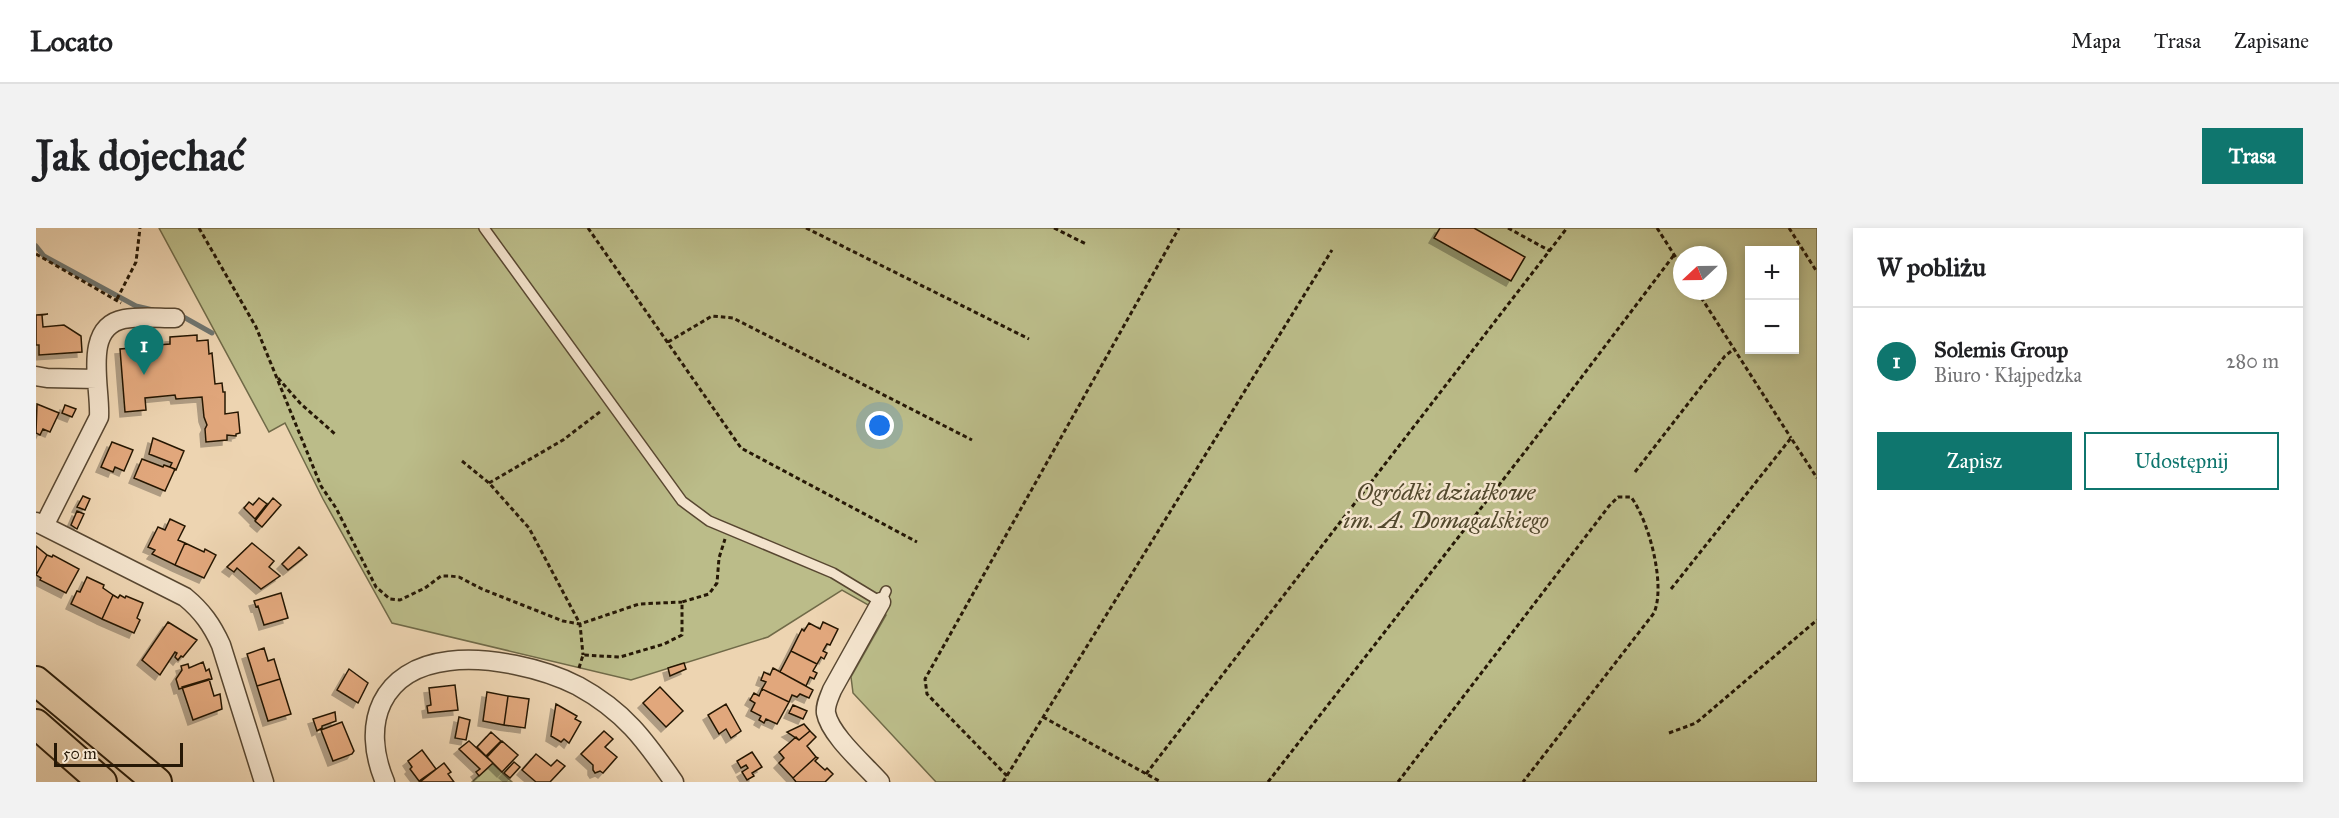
<!DOCTYPE html>
<html lang="pl">
<meta charset="utf-8">
<style>
:root{--surface:#fff;--page:#f2f2f2;--text:#202124;--muted:#757577;--line:#e0e0e0;--accent:#0f766e}
body{margin:0;font-family:"IM FELL Great Primer",serif;background:var(--page);color:var(--text)}
.controls{position:absolute;right:18px;top:18px;display:grid;overflow:hidden;border-radius:0px;box-shadow:0 3px 9px #0003}
.controls button{width:54px;height:54px;display:grid;place-items:center;padding:0;border:0;border-bottom:2px solid var(--line);background:var(--surface);color:var(--text);font:30px sans-serif}
.compass{position:absolute;left:1637px;top:18px;width:54px;height:54px;border-radius:50%;background:var(--surface);box-shadow:0 3px 9px #0003;rotate:248deg}
.scale{position:absolute;left:18px;bottom:15px;width:129px;box-sizing:border-box;padding-left:6px;border:3px solid #261806;border-top:0;font-size:16px;line-height:21px;white-space:nowrap;color:#261806;-webkit-text-stroke:4px #f3e3cc;paint-order:stroke}
.you{position:absolute;left:844px;top:198px;width:21px;height:21px;margin:-15px;border:4px solid #fff;border-radius:50%;background:#1a73e8;box-shadow:0 0 0 9px #1a73e833}
.badge{display:grid;place-items:center;width:39px;height:39px;border-radius:50%;background:var(--accent);color:#fff;font-size:20px;font-weight:700}
.pin{position:absolute;translate:-50% -50px;filter:drop-shadow(0 2px 3px #0008)}
.pin::after{content:'';position:absolute;top:32px;width:21px;height:18px;background:inherit;clip-path:polygon(0 0,100% 0,50% 100%)}
.list{margin:0;padding:0;list-style:none}
h2{display:flex;justify-content:space-between;align-items:center;height:78px;margin:0;padding:0 24px;font-size:26px}
h2 small{font-size:20px;font-weight:400;color:var(--muted)}
.list li{display:grid;grid-template-columns:39px 1fr auto;gap:18px;align-items:center;box-sizing:border-box;height:108px;padding:0 24px;border-top:2px solid var(--line)}
.list b{display:block;font-size:22px;white-space:nowrap}
.list p{margin:0;font-size:20px;white-space:nowrap;color:var(--muted)}
.list em{font-size:20px;font-style:normal;color:var(--muted)}
.actions{display:flex;gap:12px;padding:18px 24px}
.actions a{flex:1;padding:14px 0;border:2px solid var(--accent);border-radius:0px;text-align:center;font-size:21px;color:var(--accent)}
.actions .main{background:var(--accent);color:#fff}
.map{position:relative;flex:none;width:1781px;height:554px;overflow:hidden;border-radius:0px}
header{display:flex;align-items:center;gap:36px;box-sizing:border-box;height:84px;padding:0 30px;background:var(--surface);border-bottom:2px solid var(--line)}
header strong{font-size:28px}
nav{display:flex;gap:33px;margin-inline-start:auto;font-size:21px}
.intro{display:flex;align-items:center;justify-content:space-between;box-sizing:border-box;height:144px;padding:0 36px}
h1{margin:0;font-size:42px}
.button{padding:15px 27px;border-radius:0px;background:var(--accent);color:#fff;font-size:21px;font-weight:700}
main{display:flex;gap:36px;padding:0 36px}
aside{flex:1;background:var(--surface);border-radius:0px;box-shadow:0 3px 9px #0003}
.map>svg:first-child{display:block}
</style>
<header>
<strong>Locato</strong>
<nav><a>Mapa</a><a>Trasa</a><a>Zapisane</a></nav>
</header>
<div class="intro"><h1>Jak dojechać</h1><a class="button">Trasa</a></div>
<main>
<div class="map">
<svg width="1781" height="554" viewBox="0 0 1781 554">
<defs>
<filter id="shadow"><feDropShadow dx="-5" dy="5" stdDeviation="0" flood-color="#0004"/></filter>
</defs>
<rect width="100%" height="100%" fill="#edd4b1"/>
<filter id="stains"><feTurbulence type="fractalNoise" baseFrequency=".00333" numOctaves="4"/><feColorMatrix values="0 0 0 0 .2 0 0 0 0 .09 0 0 0 0 .02 0 0 0 .5 -.17"/></filter>
<radialGradient id="worn" r=".72"><stop offset=".6" stop-color="#630" stop-opacity="0"/><stop offset="1" stop-color="#630" stop-opacity=".3"/></radialGradient>
<path fill="#bbbc89" stroke="#706a48" stroke-width="1.5" fill-rule="evenodd" d="M123,0H1781V554H900L817,465L815,449L850,387L806,362L732,409L595,452L356,395L287,271L249,195L233,204ZM1714,22H1758V122H1714ZM1646,27H1682V63H1646Z
M456,535L476,554H436Z"/>
<g fill="none" stroke-linecap="round" stroke-linejoin="round">
<path stroke="#6f7671" stroke-width="5" d="M0,18L8,28L100,78L117,82
M144,87L176,105"/>
</g>
<path fill="#e1a77c" stroke="#261806" stroke-width="1.5" filter="url(#shadow)" d="M1404,0H1438L1489,29L1475,53L1398,10Z
M12,86L6,87L7,99L28,97L45,108L46,124L3,127V117H0V87Z
M161,107V113L172,112L173,126L176,125L179,156L186,155L187,164H189V186L202,184L204,205L200,206V208L191,207V212L170,214L169,201L171,197L168,189L166,169L140,171L139,167L109,170L110,182L89,184L84,121L96,120V112L121,109L122,117L134,116V109Z
M1,176L23,185L14,204L7,201L4,207L0,205Z
M29,177L40,181L36,189L26,185Z
M117,210L148,223L140,242L134,239L136,235L113,226Z
M76,214L97,222L88,243L79,239L77,244L65,239Z
M106,231L127,239L128,237L139,241L129,263L98,250Z
M47,268L54,271L49,282L41,279Z
M223,270L231,276L219,291L208,280L213,274L217,277Z
M237,270L245,277L226,299L219,293Z
M41,283L48,286L41,301L35,297Z
M134,291L149,298L142,312L149,315L139,337L116,326L119,322L112,319L122,299L129,302Z
M149,315L168,324L169,321L180,327L168,350L139,337Z
M216,315L238,333L233,339L244,348L225,361L201,340L198,344L191,339Z
M0,318L11,327L0,347Z
M263,319L271,327L252,342L246,336Z
M11,327L16,329L17,327L43,341L30,365L4,352L5,350L0,347Z
M51,349L68,357L67,360L77,367L66,391L35,376L41,363L44,364Z
M245,365L252,390L228,397L222,378L220,379L218,373Z
M77,367L82,370L84,367L89,370L90,368L107,375L101,390L104,392L98,405L66,391Z
M132,394L161,412L147,429L145,428L142,432L139,429L141,425L139,424L124,447L106,432Z
M787,394L802,401L794,417L791,416L787,423L791,425L788,431L785,429L781,436L755,423L766,401L768,403L773,395L784,401Z
M228,420L232,433L238,431L244,451L221,458L211,426Z
M755,423L781,436L777,443L781,445L778,451L774,449L770,458L744,444Z
M167,434L170,443L173,441L176,451L143,461L140,451L146,442L145,438L152,436L153,440Z
M648,435L650,441L634,448L632,440Z
M737,440L777,462L773,470L764,466L761,469L756,467L753,474L726,461L730,454L725,452L728,444L734,447Z
M313,441L332,455L322,475L301,462Z
M173,451L178,468L184,466L186,481L157,492L146,459Z
M244,451L255,486L232,493L221,458Z
M419,457L422,482L392,485L391,478L395,477L393,460Z
M624,459L647,483L630,499L607,475Z
M726,461L753,474L741,496L730,491L728,495L723,492L725,488L715,483L719,475L714,472L718,465L723,468Z
M451,464L472,468L468,497L447,493Z
M472,468L493,471L489,500L468,497Z
M520,476L541,488L539,491L545,494L533,515L528,511L525,514L515,508Z
M690,476L705,503L695,510L690,501L683,506L672,487Z
M757,477L771,483L767,491L753,485Z
M299,484L300,493L286,498V500L281,503L277,491Z
M423,489L434,492L430,512L419,510Z
M306,494L318,523L316,526L297,533L285,502Z
M768,496L774,503L763,512L751,504Z
M568,503L577,511L569,519L581,529L567,545L564,543L559,545L557,542V537L545,526Z
M774,503L780,509L771,518L780,529L757,550L743,535L748,530L743,524L760,509L763,512Z
M455,504L465,513L450,528L441,519Z
M433,513L457,535L443,548L440,544L444,541L423,521Z
M466,513L482,527L466,544L451,529Z
M386,522L400,541L383,553L374,541L376,539L372,533Z
M716,524L726,539L716,545L718,548L711,552L706,544L712,540L710,537L705,540L701,533Z
M500,526L515,538L521,532L529,538L514,554H500L486,542Z
M780,529L782,530L779,533L789,542L791,540L797,546L789,554H760L757,550Z
M478,534L484,539L474,550L468,545Z
M408,535L415,544L412,546L418,554H384Z"/>
<g fill="none" stroke-linecap="round" stroke-linejoin="round">
<g stroke="#584731" stroke-width="12">
<path id="lane" d="M448,0L646,273L673,293L797,345L845,374L850,363"/>
</g>
<g stroke="#584731" stroke-width="21">
<path id="street" d="M0,148L11,150L61,151
M0,294L149,369C166,383 176,397 185,417L228,554
M8,298L63,189C65,159 46,99 88,91C104,88 122,90 139,90
M349,554C324,495 345,441 413,433C452,428 507,440 542,458C588,483 609,512 638,554
M844,554C829,537 794,507 790,485C789,477 793,470 796,462L845,374"/>
</g>
<g stroke="#261806" stroke-width="32">
<path id="primary" d="M0,453L121,554
M0,496L66,554"/>
</g>
<path stroke="#261806" stroke-width="3" stroke-dasharray="4.5 3" stroke-linecap="butt" d="M163,0L220,99L285,258L300,280L340,359L354,371L364,372L389,360L405,348H414L423,349L446,361L527,393L544,396L603,376L646,374
M552,0L705,220L881,314
M770,0L993,111
M1018,0L1050,16
M1472,0L1514,23
M1621,0L1646,39
M1753,0L1781,44
M0,26L85,75
M1661,63L1755,210
M81,71L100,34L104,0
M632,114L676,88L697,90L936,212
M242,150L264,175L300,207
M426,233L453,255L493,300L544,396L547,427
M1599,244L1689,128L1698,121
M453,255L527,212L565,183
M1635,361L1755,210L1781,250
M543,440L547,427L584,429L628,416L646,407V374L673,366L681,355L683,330L689,311
M1007,489L1125,554
M1633,505L1660,495L1781,392
M1110,546L1531,0
M971,548L891,466L889,451L1143,0
M967,554L1296,22
M1232,554L1498,212L1638,27
M1362,554L1573,278L1582,269H1595C1613,293 1630,357 1618,385L1487,554"/>
<use href="#lane" stroke="#f3e3cc" stroke-width="9"/>
<use href="#street" stroke="#f3e3cc" stroke-width="18"/>
<use href="#primary" stroke="#edd4b1" stroke-width="28"/>
</g>
<g text-anchor="middle" stroke-width="5" stroke-linejoin="round" paint-order="stroke">
<g font-size="24" font-style="italic" fill="#53492d" stroke="#f3e3cc">
<text x="1410" y="272">Ogródki działkowe<tspan x="1410" dy="28">im. A. Domagalskiego</tspan></text>
</g>
</g>
<rect width="100%" height="100%" filter="url(#stains)"/>
<rect width="100%" height="100%" fill="url(#worn)"/>
</svg>
<div class="controls">
<button>+</button>
<button>−</button>
</div>
<svg class="compass" viewBox="-18 -18 36 36"><path d="M0-13l5 13h-10z" fill="#e53935"/><path d="M0 13l5-13h-10z" fill="#757577"/></svg>
<div class="scale">50 m</div>
<div class="you"></div>
<div class="pin badge" style="left:108px;top:147px">1</div>
</div>
<aside>
<h2>W pobliżu<small></small></h2>
<ul class="list">
<li><span class="badge">1</span><div><b>Solemis Group</b><p>Biuro · Kłajpedzka</p></div><em>280 m</em></li>
</ul>
<div class="actions"><a class="main">Zapisz</a><a>Udostępnij</a></div>
</aside>
</main>
